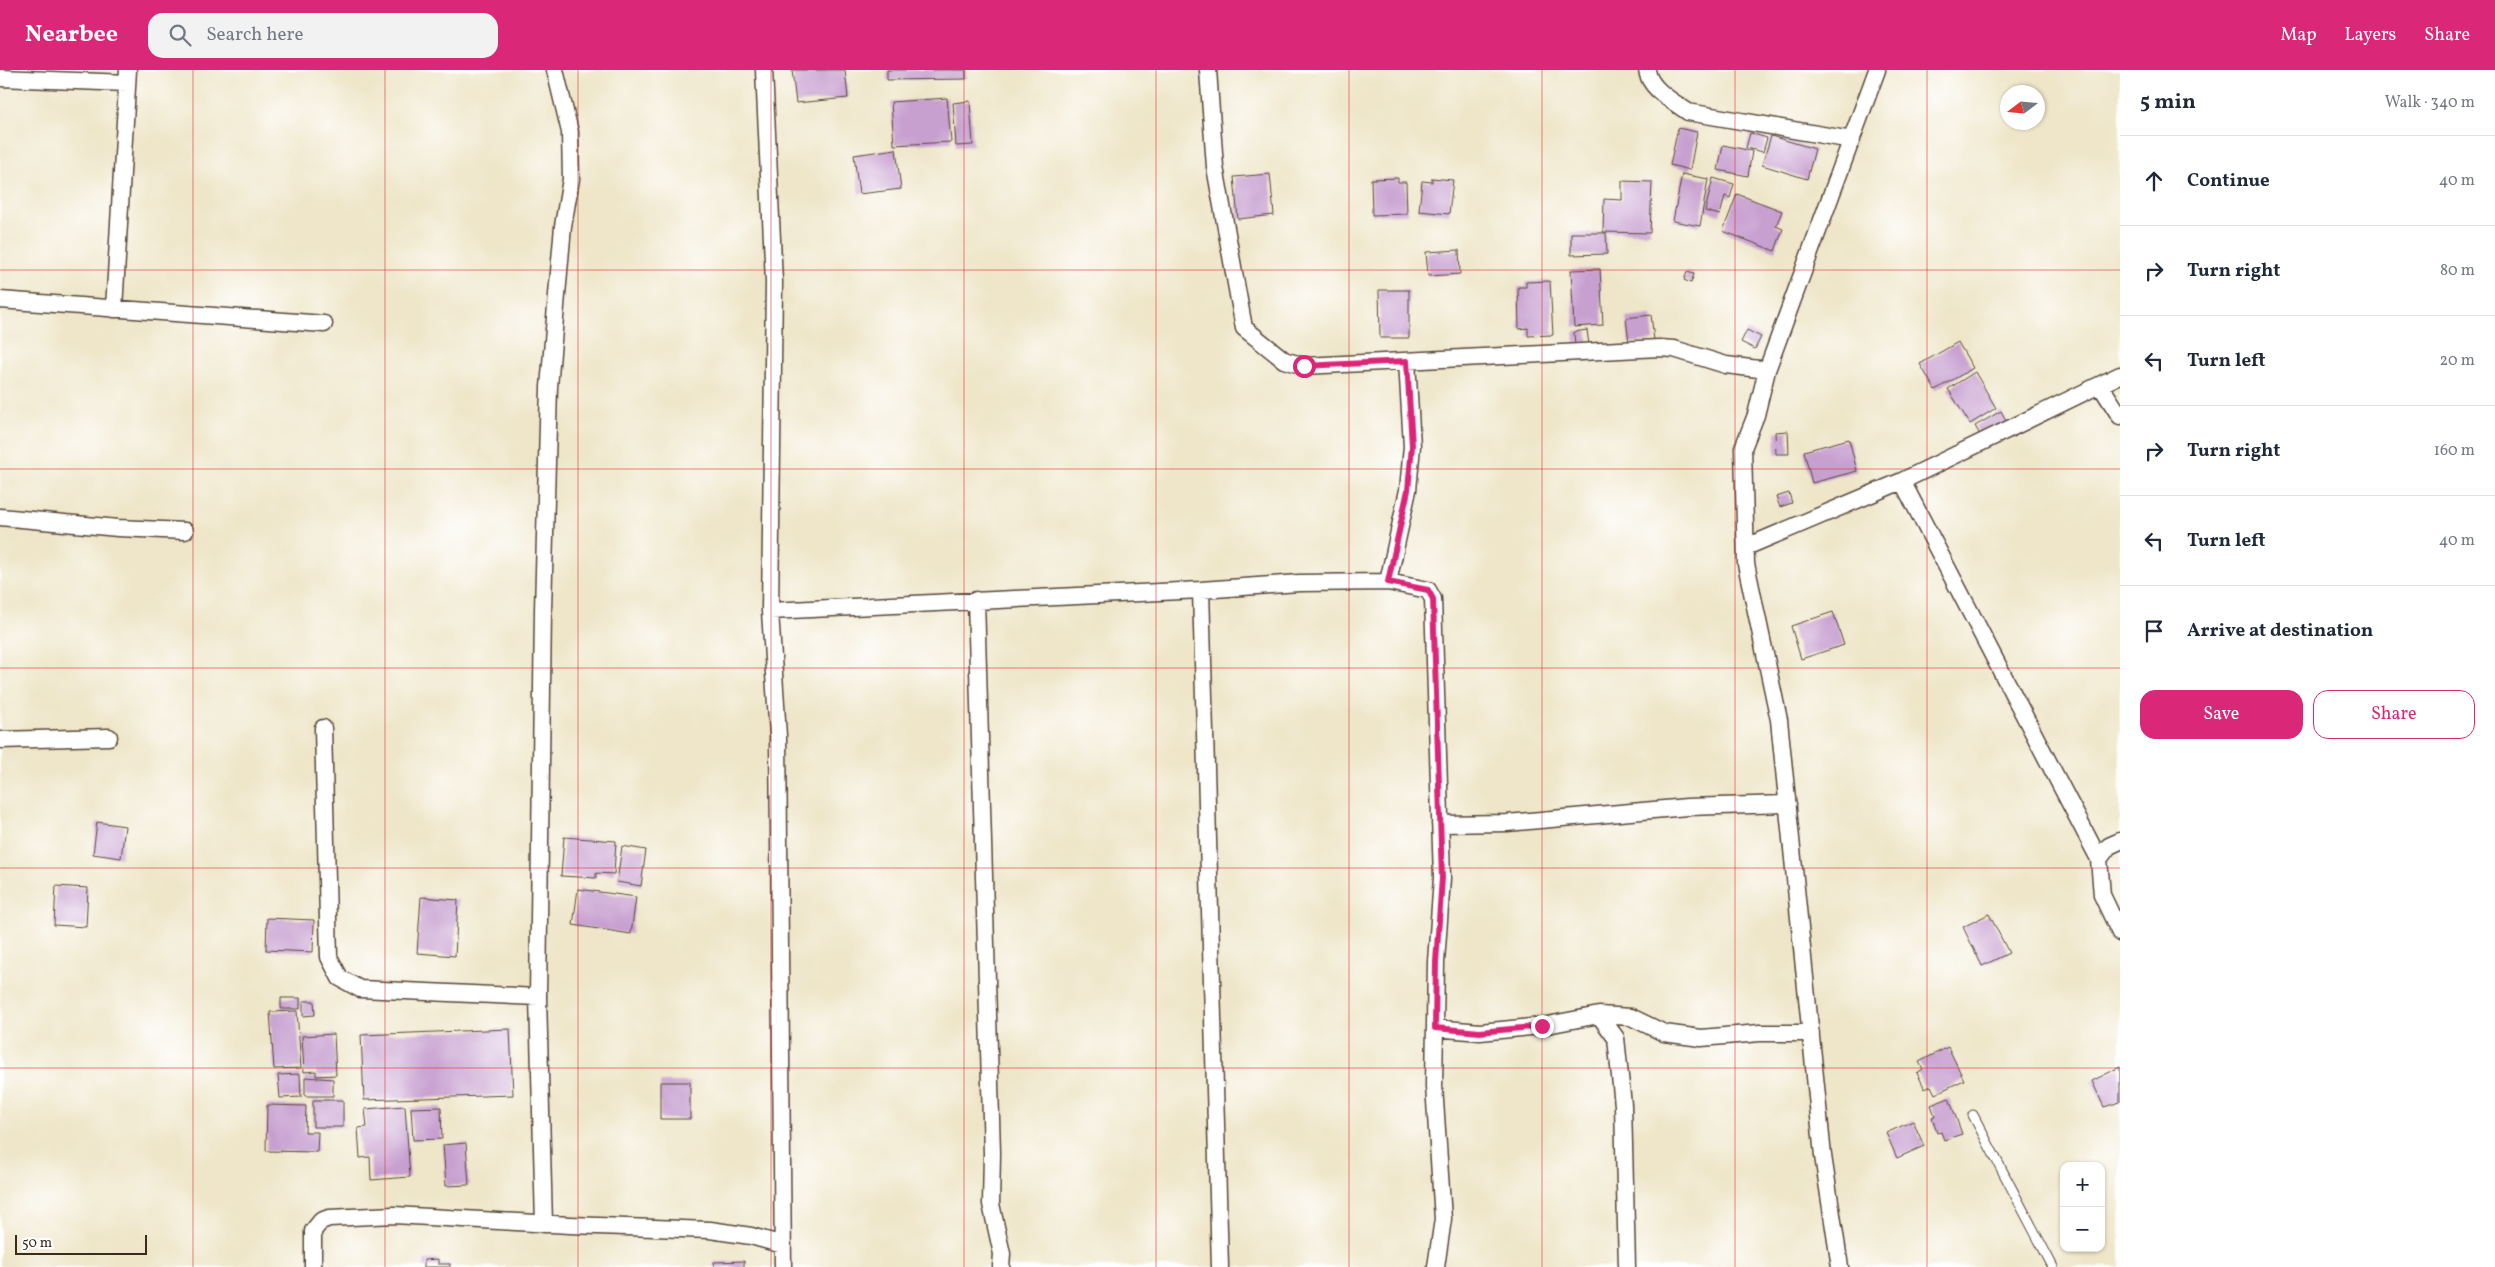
<!DOCTYPE html>
<meta charset="utf-8">
<style>
:root{--surface:#fff;--page:#f2f2f3;--text:#1f2937;--muted:#747a83;--line:#e0e1e3;--accent:#db2777}
body{margin:0;font-family:Vollkorn,serif;background:var(--page);color:var(--text)}
.controls{position:absolute;right:15px;bottom:15px;display:grid;overflow:hidden;border-radius:10px;box-shadow:0 1px 4px #0004}
.controls button{width:45px;height:45px;display:grid;place-items:center;padding:0;border:0;border-bottom:1px solid var(--line);background:var(--surface);color:var(--text);font:25px sans-serif}
.compass{position:absolute;left:2000px;top:15px;width:45px;height:45px;border-radius:50%;background:var(--surface);box-shadow:0 1px 4px #0004;rotate:254deg}
.scale{position:absolute;left:15px;bottom:12px;width:132px;box-sizing:border-box;padding-left:5px;border:2px solid #3b2a1e;border-top:0;font-size:14px;line-height:18px;white-space:nowrap;color:#3b2a1e;-webkit-text-stroke:4px #fff;paint-order:stroke}
.stop{position:absolute;width:15px;height:15px;margin:-11px;border:4px solid #db2777;border-radius:50%;background:#fff}
.stop.end{background:#db2777;border-color:#fff;box-shadow:0 1px 5px #0008}
.list{margin:0;padding:0;list-style:none}
h2{display:flex;justify-content:space-between;align-items:center;height:65px;margin:0;padding:0 20px;font-size:21px}
h2 small{font-size:16px;font-weight:400;color:var(--muted)}
.list li{display:grid;grid-template-columns:32px 1fr auto;gap:15px;align-items:center;box-sizing:border-box;height:90px;padding:0 20px;border-top:1px solid var(--line)}
.list b{display:block;font-size:19px;white-space:nowrap}
.list em{font-size:16px;font-style:normal;color:var(--muted)}
.actions{display:flex;gap:10px;padding:15px 20px}
.actions a{flex:1;padding:11px 0;border:1px solid var(--accent);border-radius:15px;text-align:center;font-size:18px;color:var(--accent)}
.actions .main{background:var(--accent);color:#fff}
.icon{flex:none;width:28px;height:28px;fill:none;stroke:currentColor;stroke-width:2;stroke-linecap:round;stroke-linejoin:round}
.map{position:relative;flex:none;width:2120px;height:1197px;overflow:hidden}
header{display:flex;align-items:center;gap:30px;box-sizing:border-box;height:70px;padding:0 25px;background:var(--accent);color:#fff}
header strong{font-size:24px}
nav{display:flex;gap:28px;margin-inline-start:auto;font-size:18px}
.search{width:350px;height:45px;background:var(--page);display:flex;align-items:center;gap:12px;box-sizing:border-box;padding:0 18px;border-radius:15px;color:var(--muted);font-size:19px}
main{display:flex}
aside{flex:1;background:var(--surface)}
.map>svg:first-child{display:block}
</style>
<header>
<strong>Nearbee</strong>
<div class="search"><svg class="icon" aria-label="search" viewBox="0 0 24 24"><circle cx="10" cy="10" r="6"/><path d="M15 15l6 6"/></svg>Search here</div>
<nav><a>Map</a><a>Layers</a><a>Share</a></nav>
</header>
<main>
<div class="map">
<svg width="2120" height="1197" viewBox="0 0 2120 1197">
<rect width="100%" height="100%" fill="#fff"/>
<filter id="ink" filterUnits="userSpaceOnUse"><feTurbulence type="fractalNoise" baseFrequency=".02" numOctaves="2"/><feDisplacementMap in="SourceGraphic" scale="10" xChannelSelector="R" yChannelSelector="G"/><feConvolveMatrix kernelMatrix="1 2 1 2 8 2 1 2 1" color-interpolation-filters="sRGB"/></filter>
<filter id="wash" filterUnits="userSpaceOnUse"><feTurbulence type="fractalNoise" baseFrequency=".0096" numOctaves="4" result="noise"/><feDisplacementMap in="SourceGraphic" scale="20" xChannelSelector="R" yChannelSelector="G"/><feGaussianBlur stdDeviation="1.12" result="paint"/><feColorMatrix in="noise" values="0 0 0 0 0 0 0 0 0 0 0 0 0 0 0 0 0 1.4 0 .05"/><feComposite in="paint" operator="in"/></filter>
<g filter="url(#wash)">
<rect width="100%" height="100%" fill="#efe6c9"/>
<g id="blocks">
<path fill="#c8a0d0" d="M792,0H845L848,28L796,33Z
M887,0H966V9L887,10Z
M947,28L951,72L894,75L891,32Z
M970,31L973,75L956,76L953,33Z
M1678,58L1697,62L1690,100L1670,95Z
M1750,63L1767,68L1763,82L1746,78Z
M1771,66L1815,79L1807,109L1762,95Z
M1723,75L1752,81L1748,106L1718,100Z
M896,79L901,119L859,124L854,85Z
M1270,104L1274,145L1238,149L1234,107Z
M1682,104L1708,109L1700,156L1673,151Z
M1398,108V112H1406L1407,144L1372,145L1371,109Z
M1432,108L1453,110L1449,144L1419,141L1422,111L1432,112Z
M1713,108L1734,114L1730,128L1725,126L1720,145L1705,141Z
M1622,111L1652,112L1650,163L1603,162L1604,129L1622,130Z
M1737,124L1782,141L1776,156L1783,159L1775,181L1723,161Z
M1571,163H1606L1607,184L1571,185Z
M1459,180L1460,204L1428,206L1426,182Z
M1600,199L1603,255L1574,257L1571,200Z
M1687,202L1694,204L1691,213L1684,210Z
M1550,211L1553,265L1528,266V258L1519,259L1518,217H1526V212Z
M1379,220H1409V268H1380Z
M1651,245L1654,270L1629,273L1626,248Z
M1587,260L1589,275L1575,276L1574,262Z
M1747,260L1761,267L1755,279L1741,272Z
M1958,272L1973,298L1935,320L1920,294Z
M1975,302L1996,338L1970,354L1948,319Z
M2001,341L2008,354L1982,368L1975,356Z
M1788,361L1789,384H1776L1775,362Z
M1849,369L1857,401L1812,413L1804,381Z
M1789,423L1792,433L1780,437L1776,427Z
M1833,542L1844,575L1801,589L1791,556Z
M97,752L125,756L121,788L93,784Z
M564,767L616,771L614,804L596,803V808L561,806Z
M622,776L646,780L641,816L617,812Z
M56,816L88,818L86,857L54,855Z
M578,819L636,827L631,864L573,855Z
M421,827L458,830L455,886L417,883Z
M1989,844L2009,883L1982,896L1963,857Z
M267,848L314,850L313,882L266,880Z
M281,928H300V939H281Z
M303,931H314L315,945L303,946Z
M297,941L301,998L274,999L270,942Z
M510,959L513,1025L364,1030L361,965Z
M334,964L336,1005L316,1006V1001L304,1002L302,966Z
M1948,977L1964,1010L1935,1024L1931,1016L1925,1019L1917,1003L1923,999L1919,992Z
M2120,997V1032L2104,1037L2092,1011Z
M300,1004L301,1027L280,1028L278,1005Z
M305,1007L333,1009V1026H305Z
M660,1012H690V1049H660Z
M1949,1028L1962,1064L1944,1070L1941,1062L1937,1063L1932,1047L1935,1046L1931,1035Z
M313,1030H343V1057H313Z
M267,1035L306,1036L305,1062H318L317,1082L266,1081Z
M405,1036L410,1107L371,1110L370,1087L360,1088L358,1058L367,1057L365,1039Z
M441,1037L442,1069L413,1070L411,1038Z
M1913,1051L1924,1076L1897,1088L1886,1063Z
M466,1073L469,1115L446,1116L443,1075Z
M438,1189V1194H450V1197H424V1190Z
M744,1191V1197H714V1192Z"/>
</g>
</g>
<g filter="url(#ink)">
<use href="#blocks" fill-opacity="0" stroke="#564638" stroke-width="1"/>
<g fill="none" stroke-linecap="round" stroke-linejoin="round">
<g stroke="#564638" stroke-width="11">
<path id="service" d="M1973,1045L2053,1197"/>
</g>
<g stroke="#564638" stroke-width="19">
<path id="minor" d="M764,0L774,212L770,541L778,666L783,1197
M1208,0L1215,97L1244,258L1284,290L1304,296L1659,278L1674,279L1726,295L1767,300
M1647,0C1649,19 1674,32 1688,42L1852,70
M0,8L127,13
M0,230L324,254
M114,239L128,0
M2100,315L2120,346
M1902,411L2099,789
M0,447L118,458L185,461
M1746,477L1902,411L2120,305
M1388,512L1408,420L1412,376L1407,291
M1201,520L1220,1197
M976,530L992,1083L991,1134L1002,1184L1001,1197
M770,541L1201,520L1299,513L1388,512L1428,520L1433,529L1442,808L1436,892L1434,1016L1443,1149L1436,1197
M323,658L329,887L340,908L360,919L538,927
M0,670L109,667
M1440,754L1507,753L1687,737L1788,734
M2120,771L2109,776L2099,789L2102,825L2120,863
M1599,945L1616,968L1623,1035L1627,1197
M1435,958L1480,962L1542,956L1599,945L1631,947L1664,963L1701,968L1760,963H1811
M544,1154L538,927L543,540L549,317L563,156L571,109L570,62L555,0
M313,1197V1161L321,1151L329,1148L394,1145L570,1155L710,1160L751,1166L783,1175
M1840,1197L1823,1086L1779,650L1746,494L1743,378L1756,345L1767,300L1877,0"/>
</g>
<use href="#service" stroke="#fff" stroke-width="9"/>
<use href="#minor" stroke="#fff" stroke-width="16"/>
</g>
</g>
<g fill="none" stroke-linecap="round" stroke-linejoin="round" filter="url(#ink)">
<path stroke="#db2777" stroke-width="6" d="M1304,296L1407,291L1412,376L1408,420L1388,512L1428,520L1433,529L1442,808L1436,892L1435,958L1480,962L1542,956"/>
</g>
<path fill="none" stroke="#d62828" stroke-width="1" stroke-opacity="0.55" d="M193,0V1197M385,0V1197M578,0V1197M771,0V1197M964,0V1197M1156,0V1197M1349,0V1197M1542,0V1197M1735,0V1197M1927,0V1197M0,200H2120M0,399H2120M0,598H2120M0,798H2120M0,998H2120"/>
</svg>
<div class="controls">
<button>+</button>
<button>−</button>
</div>
<svg class="compass" viewBox="-18 -18 36 36"><path d="M0-13l5 13h-10z" fill="#e53935"/><path d="M0 13l5-13h-10z" fill="#747a83"/></svg>
<div class="scale">50 m</div>
<div class="stop" style="left:1304px;top:296px"></div>
<div class="stop end" style="left:1542px;top:956px"></div>
</div>
<aside>
<h2>5 min<small>Walk · 340 m</small></h2>
<ul class="list">
<li><svg class="icon" aria-label="ahead" viewBox="0 0 24 24"><path d="M12 20V5M6 11l6-6 6 6"/></svg><div><b>Continue</b></div><em>40 m</em></li>
<li><svg class="icon" aria-label="right" viewBox="0 0 24 24"><path d="M7 20v-9h11M14 6l5 5-5 5"/></svg><div><b>Turn right</b></div><em>80 m</em></li>
<li><svg class="icon" aria-label="left" viewBox="0 0 24 24"><path d="M17 20v-9H6M10 6l-5 5 5 5"/></svg><div><b>Turn left</b></div><em>20 m</em></li>
<li><svg class="icon" aria-label="right" viewBox="0 0 24 24"><path d="M7 20v-9h11M14 6l5 5-5 5"/></svg><div><b>Turn right</b></div><em>160 m</em></li>
<li><svg class="icon" aria-label="left" viewBox="0 0 24 24"><path d="M17 20v-9H6M10 6l-5 5 5 5"/></svg><div><b>Turn left</b></div><em>40 m</em></li>
<li><svg class="icon" aria-label="arrive" viewBox="0 0 24 24"><path d="M6 21V4h12l-3 4 3 4H6"/></svg><div><b>Arrive at destination</b></div></li>
</ul>
<div class="actions"><a class="main">Save</a><a>Share</a></div>
</aside>
</main>
